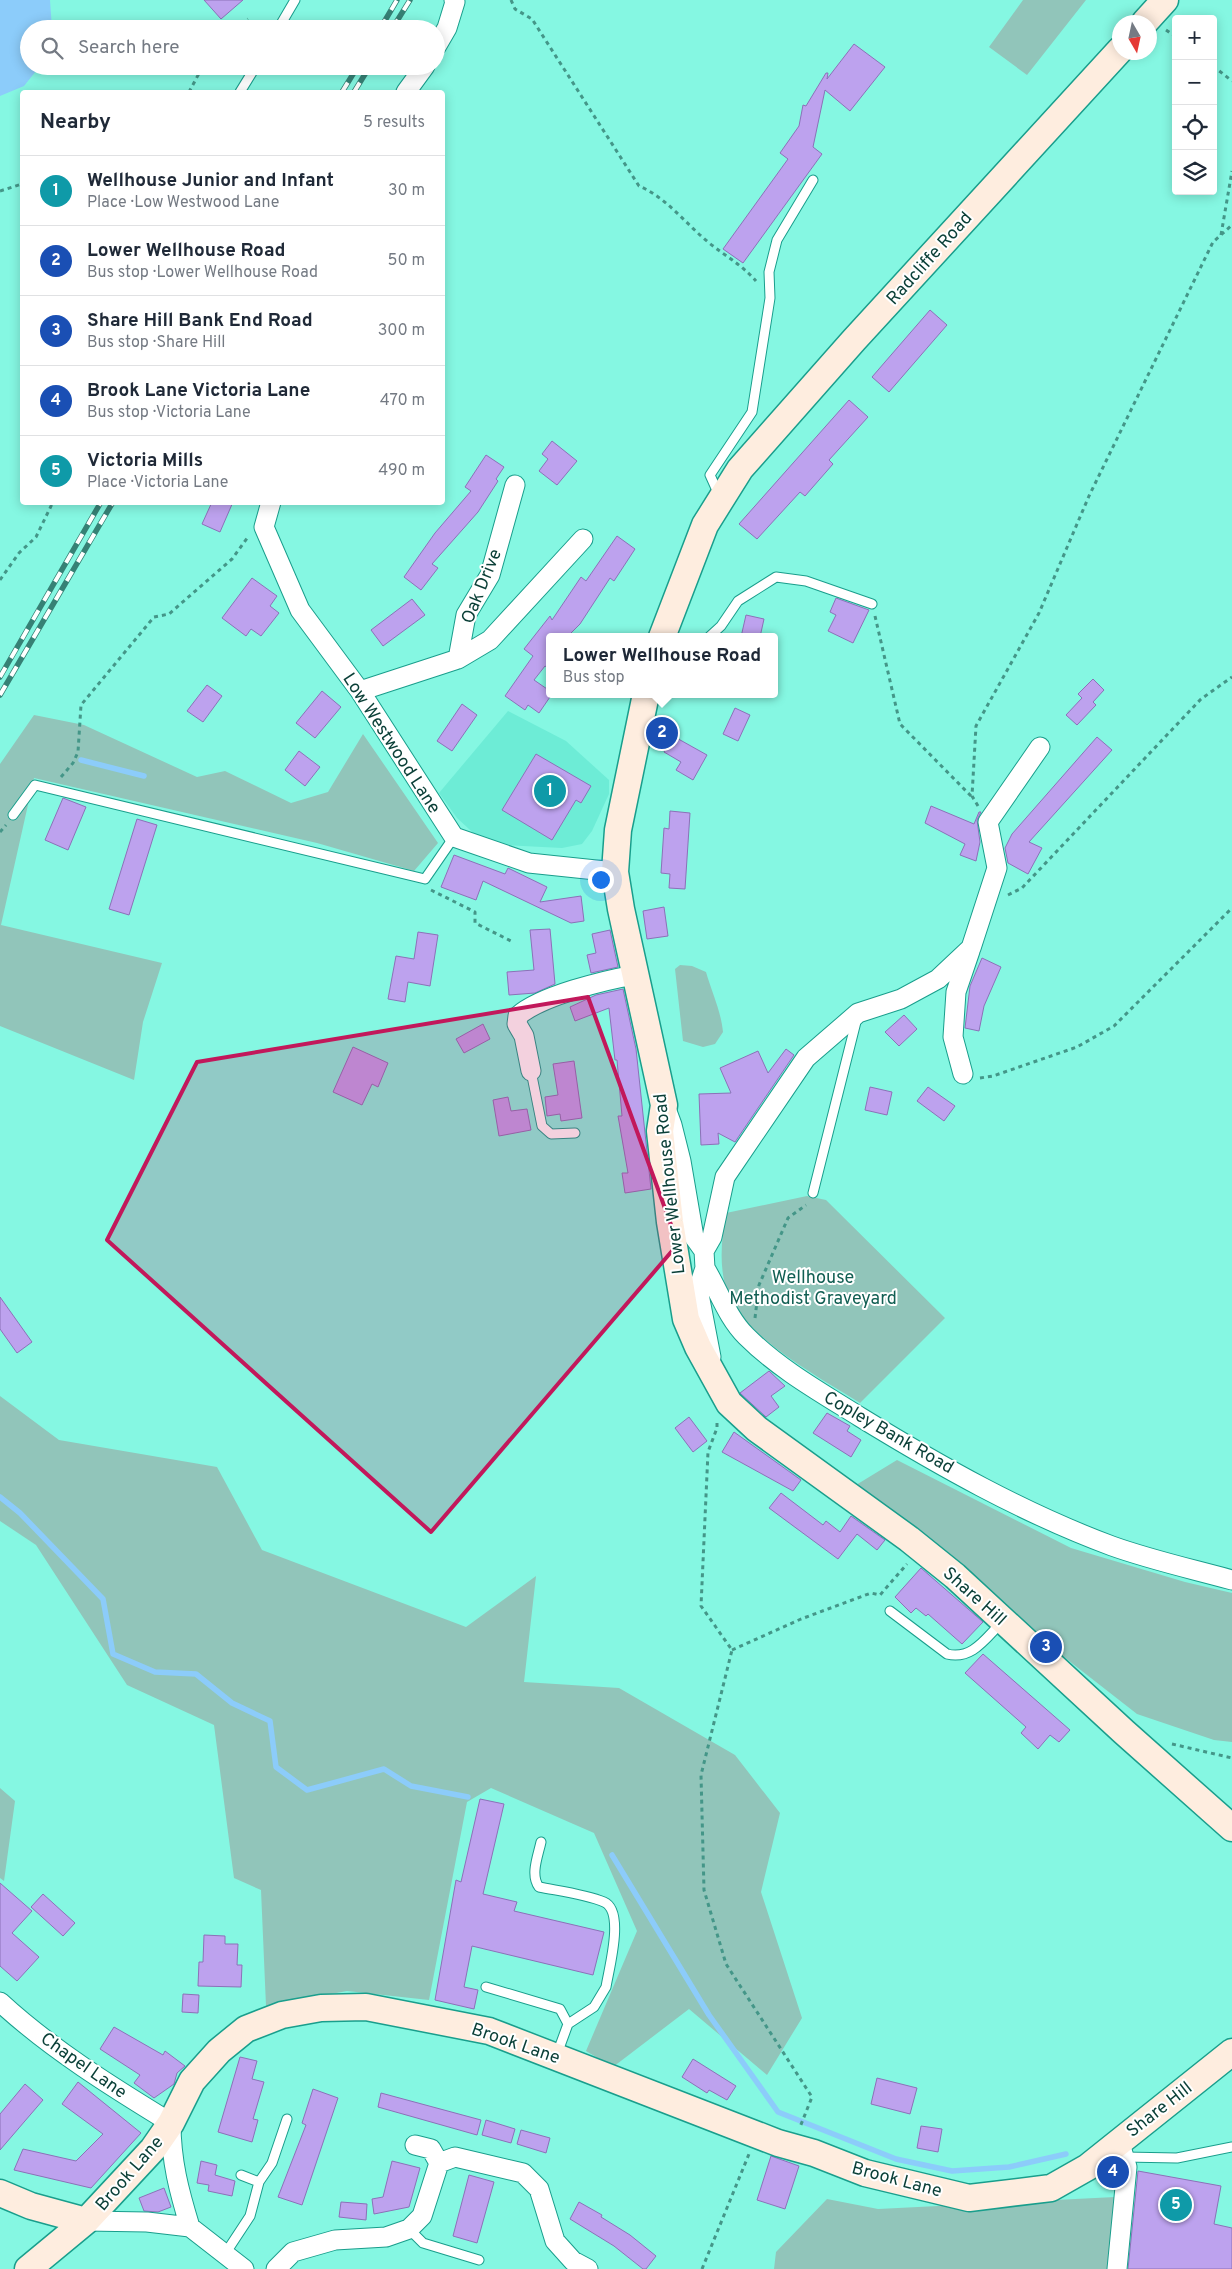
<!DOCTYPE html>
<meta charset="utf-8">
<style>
:root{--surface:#fff;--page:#f6f6f7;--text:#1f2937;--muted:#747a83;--line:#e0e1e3;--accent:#a8195a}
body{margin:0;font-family:Overpass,sans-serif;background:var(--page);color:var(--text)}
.controls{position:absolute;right:15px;top:15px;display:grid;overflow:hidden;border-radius:5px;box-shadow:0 2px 12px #0003}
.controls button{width:45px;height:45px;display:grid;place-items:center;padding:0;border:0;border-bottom:1px solid var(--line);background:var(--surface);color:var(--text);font:25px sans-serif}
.compass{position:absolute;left:1112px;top:15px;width:45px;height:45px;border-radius:50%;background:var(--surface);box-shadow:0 2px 12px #0003;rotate:171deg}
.you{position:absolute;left:600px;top:879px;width:18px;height:18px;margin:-12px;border:4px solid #fff;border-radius:50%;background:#1a73e8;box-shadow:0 0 0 8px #1a73e833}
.badge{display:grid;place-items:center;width:32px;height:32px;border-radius:50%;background:var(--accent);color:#fff;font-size:16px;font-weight:700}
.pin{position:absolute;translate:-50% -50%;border:2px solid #fff;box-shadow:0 1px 5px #0006}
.popup{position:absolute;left:546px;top:633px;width:232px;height:65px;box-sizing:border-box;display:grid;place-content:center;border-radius:5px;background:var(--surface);filter:drop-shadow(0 1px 4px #0005);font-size:16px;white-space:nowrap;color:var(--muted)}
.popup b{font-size:19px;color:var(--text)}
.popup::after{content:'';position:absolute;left:50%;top:100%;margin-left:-10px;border:10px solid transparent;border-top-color:var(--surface)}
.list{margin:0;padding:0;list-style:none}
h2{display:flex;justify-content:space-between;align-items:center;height:65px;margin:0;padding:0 20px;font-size:21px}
h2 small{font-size:16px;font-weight:400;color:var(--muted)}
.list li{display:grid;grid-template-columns:32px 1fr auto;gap:15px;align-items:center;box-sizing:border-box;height:70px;padding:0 20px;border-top:1px solid var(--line)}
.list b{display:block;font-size:19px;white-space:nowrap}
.list p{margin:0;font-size:16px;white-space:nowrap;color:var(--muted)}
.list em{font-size:16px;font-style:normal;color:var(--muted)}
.icon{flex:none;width:28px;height:28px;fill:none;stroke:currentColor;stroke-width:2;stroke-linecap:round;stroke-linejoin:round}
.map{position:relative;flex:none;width:1232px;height:2269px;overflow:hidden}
.search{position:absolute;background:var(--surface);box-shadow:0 2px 12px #0003;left:20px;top:20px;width:425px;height:55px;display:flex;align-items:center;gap:12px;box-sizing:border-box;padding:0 18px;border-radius:28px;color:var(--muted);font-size:19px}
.panel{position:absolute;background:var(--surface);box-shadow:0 2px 12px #0003;left:20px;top:90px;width:425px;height:415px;border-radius:5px}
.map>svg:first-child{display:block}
</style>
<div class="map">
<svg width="1232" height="2269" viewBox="0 0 1232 2269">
<rect width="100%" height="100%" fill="#85f7e2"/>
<path fill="#6decd6" d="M508,711L566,741L609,780V794L592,831L582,844L562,848L503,845L482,841L457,818L439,793Z"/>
<path fill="#91c5ba" d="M1023,0H1086L1027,75L989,47Z
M34,715L84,725L197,777L225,771L291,803L328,792L363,734L438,843L414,871L317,843L34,778L1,925L162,963L143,1022L134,1080L0,1026V764Z
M680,965L692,966L706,972C712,993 721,1011 723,1032L715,1044L703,1047L683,1041L675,969Z
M807,1196L826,1200L945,1318L860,1403C819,1377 737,1334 725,1285C719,1260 722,1237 726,1213Z
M0,1396L59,1440L217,1467L262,1550L466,1627L536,1576L524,1682L619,1688L735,1755L780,1813L761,1892L802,2018L767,2075L689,2009L613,2067L586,2051L637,1931L594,1833L491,1788L467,1802L429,2000L347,1991L266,2006L261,1890L234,1878L214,1725L127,1685L36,1545L0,1521Z
M897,1460L1071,1548L1185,1582L1232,1593V1742L1214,1740L1137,1714L1032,1632L856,1485Z
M0,1788L15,1801L4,1881L0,1878Z
M1115,2197L1107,2269H774L776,2252L827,2199L878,2209Z"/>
<path fill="#8cccfa" d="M0,0H50L52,29H29V66H40L24,86L0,96Z"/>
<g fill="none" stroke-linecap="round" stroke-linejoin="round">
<path stroke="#8cccfa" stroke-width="5.5" d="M81,760L144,776
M0,1497L20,1513L103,1599L113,1654L155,1672L196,1674L232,1703L270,1721L276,1767L307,1790L384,1769L411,1786L468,1797
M612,1855L709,2015L778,2112L896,2159L952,2171L1009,2167L1066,2154"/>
</g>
<path fill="#bda2ee" stroke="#8c71b8" d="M204,0H243L221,19Z
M854,44L885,67L850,111L825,90L813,147L822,154L743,263L723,249L788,159L780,153L799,126L803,105L806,106L826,73H828L827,79Z
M930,310L947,325L889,392L872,377Z
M849,400L868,417L829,460L833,464L805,496L800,492L757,539L739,524Z
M552,441L577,461L557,485L539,471L548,459L542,454Z
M486,455L504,467L496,479L498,481L478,512L432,564L438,568L421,590L404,577L435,533L471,491L465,487Z
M212,502H233L220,532L202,524Z
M617,536L635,549L614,581L610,578L580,624L570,634L574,637H550V669L545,666L534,680L550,691V694H552L539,713L528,705L525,710L505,696L533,656L524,649L550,616L552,620L581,577L586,581Z
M252,578L277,596L270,606L279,613L261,636L251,629L246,636L222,618Z
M836,598L869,610L853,643L828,631L836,615L830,612Z
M412,599L425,615L383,646L371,630Z
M746,615L764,619L760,637H741Z
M1093,679L1104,690L1093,702L1096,705L1077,725L1066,715L1082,698L1078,694Z
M207,685L222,696L203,722L187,711Z
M322,691L341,707L315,738L296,723Z
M462,704L477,715L452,751L437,741Z
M735,708L750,715L738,741L723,734Z
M673,736L707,755L693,780L676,770L681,762L664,752Z
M1097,737L1112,750L1029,842L1042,848L1028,874L1008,863L1005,848L1012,834Z
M299,751L320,767L305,786L285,770Z
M536,754L591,786L581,803L576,800L552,840L502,810Z
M63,798L86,807L68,850L45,840Z
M931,806L974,824L979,812H981L977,820L980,842L976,861L960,855L965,844L925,823Z
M670,811L690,813L685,889L669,888L670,874L661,873L664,828L669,829Z
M137,819L157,825L129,915L109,909Z
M454,855L505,874L508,868L547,887L540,902L581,896L584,921L571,923L483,881L476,900L441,887Z
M664,907L668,936L647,939L643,911Z
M550,929L555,984L535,993L509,995L507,972L534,970L530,930Z
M610,930L618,967L591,973L587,955L596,953L592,934Z
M418,932L438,935L430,986L408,982L405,1002L388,999L396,956L414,959Z
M982,958L1001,967L984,1006L979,1031L965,1028L970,986Z
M623,989L636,1049L651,1189L625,1193L622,1173H628L618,1116H622L617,1060H615L609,1008L575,1021L570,1007L596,995Z
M904,1015L917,1029L899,1046L885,1032Z
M483,1024L490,1039L464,1053L456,1039Z
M353,1047L388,1063L378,1087L372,1084L362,1105L333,1092Z
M786,1049L794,1055L735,1142L718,1133L719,1144L701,1145L699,1094L731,1093L720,1068L758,1051L768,1073Z
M574,1061L582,1118L561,1121L560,1114L547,1116L545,1097L558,1095L553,1064Z
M870,1087L892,1092L887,1115L865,1110Z
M928,1087L955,1106L944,1121L917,1101Z
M508,1097L511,1111L527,1109L531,1130L499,1136L493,1100Z
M0,1297L32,1342L17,1353L0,1329Z
M769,1371L785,1386L771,1396L779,1407L766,1417L740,1393Z
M827,1413L850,1426L847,1431L861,1440L851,1457L813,1433Z
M689,1417L707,1441L693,1452L675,1428Z
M734,1432L801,1480L793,1491L722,1452Z
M781,1493L823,1525L826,1521L840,1532L851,1516L885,1540L877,1550L857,1534L838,1559L769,1508Z
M921,1568L983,1622L962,1644L928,1614L926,1616L916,1608L911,1613L895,1597Z
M983,1654L1070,1730L1059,1742L1050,1735L1038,1749L1021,1733L1026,1727L965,1673Z
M480,1799L504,1804L483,1894L517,1902L514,1911L604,1932L593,1975L472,1946L464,1987L478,1990L474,2009L435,2000L456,1880L461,1882Z
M0,1883L32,1911L12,1933L39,1957L17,1981L0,1966Z
M43,1894L75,1923L63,1936L31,1907Z
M204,1935L225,1936V1944H238L237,1965H242L241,1987L198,1986L199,1962H203Z
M183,1994L199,1995L198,2013L182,2012Z
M114,2027L163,2055L165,2051L185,2066L177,2073L174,2084L154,2098L134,2083L140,2075L100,2049Z
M240,2057L257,2061L252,2079L264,2082L253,2119L258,2120L252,2142L218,2132Z
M693,2059L736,2086L727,2100L709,2090L707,2093L682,2077Z
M877,2078L917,2088L910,2114L871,2104Z
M78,2082L141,2133L91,2188L14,2170L23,2149L76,2161L103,2134L62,2104Z
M25,2084L43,2100L0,2150V2114Z
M313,2089L338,2098L302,2205L278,2197L306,2125L302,2123Z
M381,2093L481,2120L477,2135L378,2107Z
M486,2120L515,2129L511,2143L482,2135Z
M921,2126L942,2129L938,2152L917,2148Z
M521,2130L550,2138L546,2153L517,2144Z
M771,2156L799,2166L785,2209L757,2200Z
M201,2161L217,2165L215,2175L235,2181L232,2196L208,2191L209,2185L197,2183Z
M392,2161L420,2168L409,2207L374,2214L372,2199L383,2197Z
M1138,2171L1221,2186L1214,2224L1232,2228V2269H1128Z
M469,2175L494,2182L477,2243L453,2236Z
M164,2188L171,2207L158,2212L144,2211L139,2198Z
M341,2202L367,2204L366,2220L339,2217Z
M579,2202L602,2215L601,2217L630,2235L656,2256L646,2269H643L614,2246L570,2219Z"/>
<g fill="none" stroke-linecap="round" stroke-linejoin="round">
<g stroke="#199e8c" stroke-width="11">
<path id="lane" d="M278,29L295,0
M240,92L256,66
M719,495L710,475L752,412L770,298L769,272L777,240L813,180
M709,637L721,626L738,601L776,577L806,581L872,604
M13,815L35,785L425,879L454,837
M531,1071L542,1126L551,1134L575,1133
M813,1193L857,1018
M890,1611L947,1654C972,1660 985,1639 1001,1623
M541,1842C538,1856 530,1875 539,1887C559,1891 585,1894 604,1902C625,1911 609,1968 606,1987L594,2007L568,2024L557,2054
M486,1987L560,2009L568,2024
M1124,2157L1177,2158L1232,2147
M241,2175L259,2182
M409,2229L423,2243L479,2260
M225,2254L250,2216L259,2182L272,2163L287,2119"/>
</g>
<g stroke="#199e8c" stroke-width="21">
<path id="street" d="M436,47L447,28L455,2L454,0
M406,92L425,66
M271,502L264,527L300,610L360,691L454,837L529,863L615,872
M458,659L490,640L583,539
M360,691L458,659L466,615L490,575L515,485
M531,1071L524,1036L517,1024L518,1016C540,996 605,980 635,975
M963,1074L953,1037L956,992L970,951
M665,1106L672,1125L681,1161L694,1237L704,1251L705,1268L698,1289L711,1357
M704,1251L712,1237L725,1177L806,1058L858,1013L901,999L938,979L971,948L997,868L988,822L1040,747
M705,1268C719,1291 727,1317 746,1336C779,1369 820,1392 860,1417C940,1466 1023,1513 1112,1546C1151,1560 1192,1569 1232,1580
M0,2002C51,2049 112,2087 171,2123C171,2161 179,2191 190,2227
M415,2145L431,2149L439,2163
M86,2221L147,2222L190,2227L244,2269
M276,2269L293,2252L335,2240L386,2237L409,2229L422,2216L439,2163L455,2157L523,2173L539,2189L555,2241L573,2261L588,2269
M1117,2269L1127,2167L1119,2140"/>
</g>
<g stroke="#199e8c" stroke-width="29">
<path id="secondary" d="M1145,22L1165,0
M662,637L705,525L740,469L854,340L1120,50
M646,694L618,830L615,872L621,909L664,1105L660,1131L670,1222L686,1319L698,1347L729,1403L757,1429L909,1539L955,1576L1124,1732L1232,1828
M0,2193L31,2206L86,2221
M28,2269L86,2221L153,2149L171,2123L192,2081L219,2051L246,2029L282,2015L321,2008L366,2007L489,2031L778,2143L814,2153L865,2173L969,2198L1051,2188L1088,2167L1232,2052"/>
</g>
<path stroke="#449688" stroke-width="3" stroke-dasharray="4 4" stroke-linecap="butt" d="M511,0L515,9L532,19L639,186C667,198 685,223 708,242C725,256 741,264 756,281
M235,29L248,19
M1166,30L1176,37
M1213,66L1232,81
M189,92L203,66
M0,191L22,184
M1221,235L1232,171
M0,580L19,553L36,537L53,502
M875,616L900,724L971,796
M61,777L73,763L78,752L81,705L154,617L169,614L232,559L248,537
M978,806L972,796L976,726L1039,613L1089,496L1213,242L1232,225
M0,832L6,825
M431,890L475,912V923L513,942
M1008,895L1022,888L1201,699L1232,677
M980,1078L993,1076L1077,1047L1114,1026L1232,908
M755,1318L759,1285L788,1218L806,1205
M717,1423V1428L708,1452L701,1606L732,1650L701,1775L704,1890L726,1964L812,2097L800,2127
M732,1650L801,1619L871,1593L880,1595L907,1564
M1172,1744L1232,1758
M702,2269L749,2154"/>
<use href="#lane" stroke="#fff" stroke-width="9"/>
<use href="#street" stroke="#fff" stroke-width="19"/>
<use href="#secondary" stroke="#feeddf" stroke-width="26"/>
<g stroke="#368175" stroke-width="5.5">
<path id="rail" d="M380,29L397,0
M392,29L410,0
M342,92L358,66
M354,92L370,66
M0,677L101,502
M0,695L113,502"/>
</g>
<use href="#rail" stroke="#fff" stroke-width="4" stroke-dasharray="11" stroke-linecap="butt"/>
</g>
<path fill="#c2185b" fill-opacity="0.2" stroke="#c2185b" stroke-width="4" stroke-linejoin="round" d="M588,997L678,1244L431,1532L107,1240L197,1062Z"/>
<g text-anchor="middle" stroke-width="4" stroke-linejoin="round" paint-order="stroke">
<g font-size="18" fill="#0a3f37" stroke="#fff">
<text transform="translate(929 258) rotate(-48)" y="6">Radcliffe Road</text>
<text transform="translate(481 586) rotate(-68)" y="6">Oak Drive</text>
<text transform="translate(392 743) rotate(57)" y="6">Low Westwood Lane</text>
<text transform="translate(669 1184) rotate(-96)" y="6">Lower Wellhouse Road</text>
<text transform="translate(889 1432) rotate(30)" y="6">Copley Bank Road</text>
<text transform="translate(975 1596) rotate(42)" y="6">Share Hill</text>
<text transform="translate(516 2043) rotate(19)" y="6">Brook Lane</text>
<text transform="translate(84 2065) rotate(35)" y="6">Chapel Lane</text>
<text transform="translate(1159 2109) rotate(-38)" y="6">Share Hill</text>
<text transform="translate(129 2173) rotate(-49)" y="6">Brook Lane</text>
<text transform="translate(897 2179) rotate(15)" y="6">Brook Lane</text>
</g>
<g font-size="18" fill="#115f53" stroke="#fff">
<text x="813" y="1283">Wellhouse<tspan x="813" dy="21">Methodist Graveyard</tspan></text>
</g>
</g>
</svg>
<div class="controls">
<button>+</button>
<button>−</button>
<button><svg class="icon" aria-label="locate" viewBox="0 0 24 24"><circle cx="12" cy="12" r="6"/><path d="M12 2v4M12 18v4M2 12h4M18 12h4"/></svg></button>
<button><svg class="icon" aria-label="layers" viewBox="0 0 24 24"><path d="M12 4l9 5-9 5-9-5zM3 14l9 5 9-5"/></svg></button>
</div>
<svg class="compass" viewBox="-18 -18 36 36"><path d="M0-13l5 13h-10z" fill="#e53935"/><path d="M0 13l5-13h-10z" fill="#747a83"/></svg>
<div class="you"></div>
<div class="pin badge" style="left:550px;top:791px;background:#0f9aa8">1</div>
<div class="pin badge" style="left:662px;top:733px;background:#1a4fb4">2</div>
<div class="popup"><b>Lower Wellhouse Road</b>Bus stop</div>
<div class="pin badge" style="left:1046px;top:1647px;background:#1a4fb4">3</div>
<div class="pin badge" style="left:1113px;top:2172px;background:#1a4fb4">4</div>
<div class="pin badge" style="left:1176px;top:2205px;background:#0f9aa8">5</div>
<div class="search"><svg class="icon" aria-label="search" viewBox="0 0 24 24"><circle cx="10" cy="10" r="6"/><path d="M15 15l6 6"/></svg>Search here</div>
<section class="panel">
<h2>Nearby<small>5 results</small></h2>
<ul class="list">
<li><span class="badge" style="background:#0f9aa8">1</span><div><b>Wellhouse Junior and Infant</b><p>Place · Low Westwood Lane</p></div><em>30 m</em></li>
<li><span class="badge" style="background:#1a4fb4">2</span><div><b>Lower Wellhouse Road</b><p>Bus stop · Lower Wellhouse Road</p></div><em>50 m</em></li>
<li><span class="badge" style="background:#1a4fb4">3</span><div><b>Share Hill Bank End Road</b><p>Bus stop · Share Hill</p></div><em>300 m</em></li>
<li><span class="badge" style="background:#1a4fb4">4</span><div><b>Brook Lane Victoria Lane</b><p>Bus stop · Victoria Lane</p></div><em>470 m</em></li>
<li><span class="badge" style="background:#0f9aa8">5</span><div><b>Victoria Mills</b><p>Place · Victoria Lane</p></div><em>490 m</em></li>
</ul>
</section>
</div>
